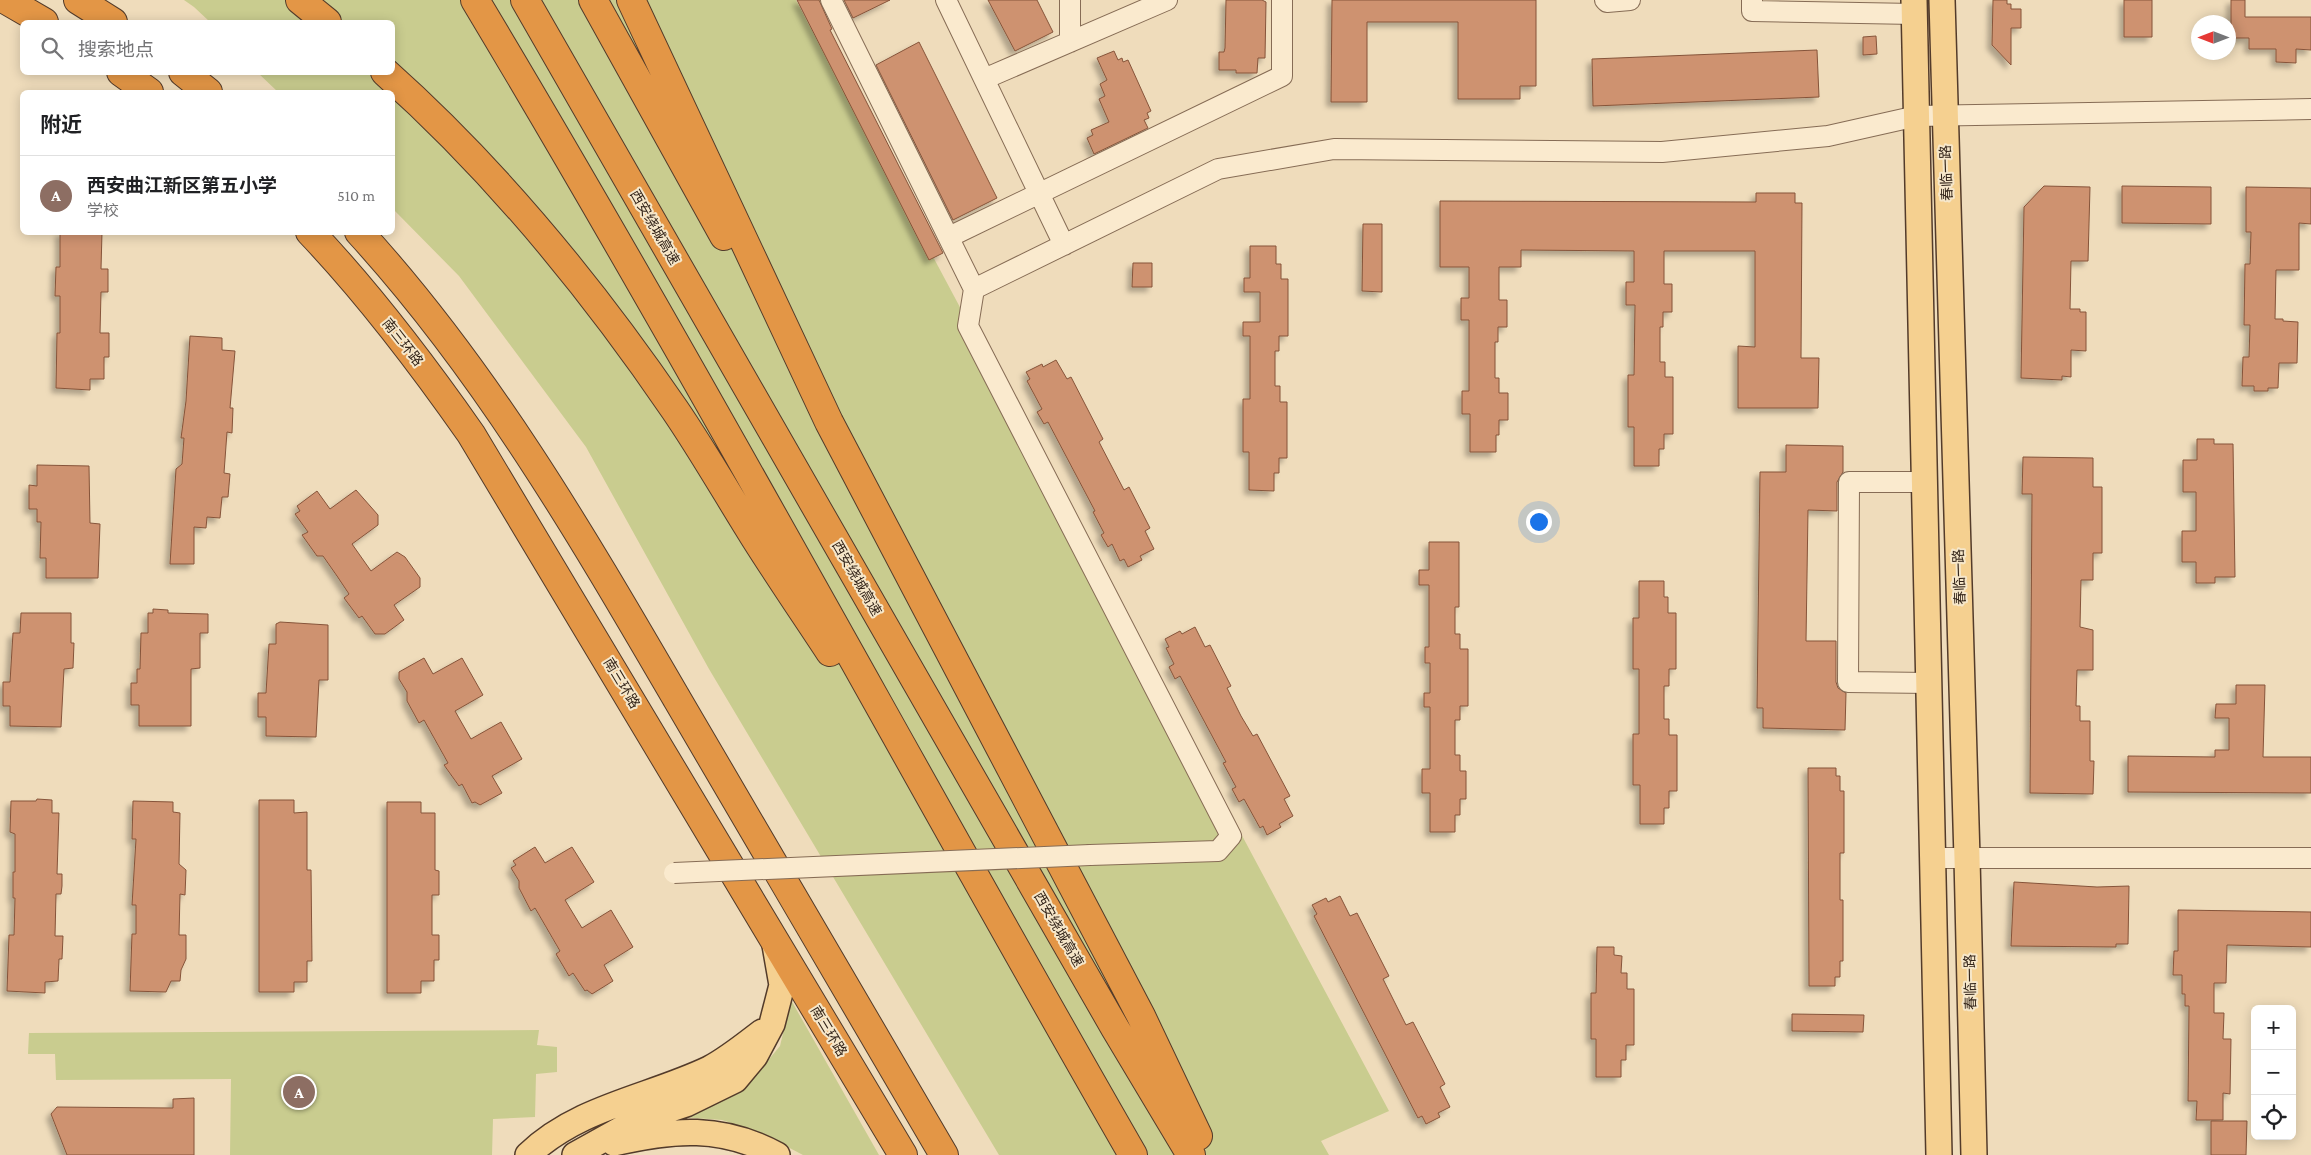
<!DOCTYPE html>
<html lang="zh">
<meta charset="utf-8">
<style>
:root{--surface:#fff;--page:#f2f2f2;--text:#202124;--muted:#757577;--line:#e0e0e0;--accent:#1a73e8}
body{margin:0;font-family:"Crimson Pro","Noto Sans SC",serif;background:var(--page);color:var(--text)}
.controls{position:absolute;right:15px;bottom:15px;display:grid;overflow:hidden;border-radius:8px;box-shadow:0 2px 12px #0003}
.controls button{width:45px;height:45px;display:grid;place-items:center;padding:0;border:0;border-bottom:1px solid var(--line);background:var(--surface);color:var(--text);font:25px sans-serif}
.compass{position:absolute;left:2191px;top:15px;width:45px;height:45px;border-radius:50%;background:var(--surface);box-shadow:0 2px 12px #0003;rotate:270deg}
.you{position:absolute;left:1538px;top:521px;width:18px;height:18px;margin:-12px;border:4px solid #fff;border-radius:50%;background:#1a73e8;box-shadow:0 0 0 8px #1a73e833}
.badge{display:grid;place-items:center;width:32px;height:32px;border-radius:50%;background:var(--accent);color:#fff;font-size:16px;font-weight:700}
.pin{position:absolute;translate:-50% -50%;border:2px solid #fff;box-shadow:0 1px 5px #0006}
.list{margin:0;padding:0;list-style:none}
h2{display:flex;justify-content:space-between;align-items:center;height:65px;margin:0;padding:0 20px;font-size:21px}
h2 small{font-size:16px;font-weight:400;color:var(--muted)}
.list li{display:grid;grid-template-columns:32px 1fr auto;gap:15px;align-items:center;box-sizing:border-box;height:80px;padding:0 20px;border-top:1px solid var(--line)}
.list b{display:block;font-size:19px;white-space:nowrap}
.list p{margin:0;font-size:16px;white-space:nowrap;color:var(--muted)}
.list em{font-size:16px;font-style:normal;color:var(--muted)}
.icon{flex:none;width:28px;height:28px;fill:none;stroke:currentColor;stroke-width:2;stroke-linecap:round;stroke-linejoin:round}
.map{position:relative;flex:none;width:2311px;height:1155px;overflow:hidden}
.search{position:absolute;background:var(--surface);box-shadow:0 2px 12px #0003;left:20px;top:20px;width:375px;height:55px;display:flex;align-items:center;gap:12px;box-sizing:border-box;padding:0 18px;border-radius:8px;color:var(--muted);font-size:19px}
.panel{position:absolute;background:var(--surface);box-shadow:0 2px 12px #0003;left:20px;top:90px;width:375px;height:145px;border-radius:8px}
.map>svg:first-child{display:block}
</style>
<div class="map">
<svg width="2311" height="1155" viewBox="0 0 2311 1155">
<defs>
<filter id="shadow"><feDropShadow dx="-4.5" dy="4.5" stdDeviation="2.5" flood-color="#0004"/></filter>
</defs>
<rect width="100%" height="100%" fill="#efdcbb"/>
<path fill="#c9cc8f" d="M184,0H796L1389,1111L1321,1141L1329,1155H999L709,669L586,447L459,276L393,209L392,92H278L258,73L392,72V22H210L194,7Z
M791,1000L879,1155H803L761,1133L722,1120L681,1117L718,1103L752,1080L780,1046Z
M539,1030L537,1045L557,1047V1072L536,1074L535,1117L493,1119L492,1155H230L231,1079L56,1080L55,1054H28L29,1033Z"/>
<path fill="#ce926f" stroke="#86543a" filter="url(#shadow)" d="M797,0H819L832,29L830,30L943,253L929,260Z
M844,0H890L853,18Z
M988,0H1037L1053,32L1015,51Z
M1226,0H1262L1266,2L1265,58H1258L1257,73H1236V70H1219V52H1224L1225,48Z
M1332,0H1536V86H1520V99H1458V22H1367V102H1331Z
M1993,0H2007V4H2011V9H2021V28H2011V65L1992,45Z
M2124,0H2152V37H2124Z
M2231,0H2245V17H2311V50L2296,49V63L2276,62V49H2249V38H2231Z
M1876,36L1877,54L1863,55V37Z
M919,42L997,198L953,220L876,65Z
M1817,50L1819,97L1593,106L1592,59Z
M1114,51L1118,60L1122,58L1123,62L1128,60L1151,111L1147,113L1149,118L1144,120L1148,128L1094,154L1087,138L1093,135L1091,130L1109,122L1099,99L1105,96L1100,84L1107,80L1097,58Z
M2044,186L2090,187L2088,261H2071L2070,309H2080V312H2086V351L2071,350V377L2062,376V380L2021,378L2024,207Z
M2122,186L2211,187V224L2122,223Z
M2246,187L2311,188V224L2299,223V270H2276L2275,319H2283V321L2298,322L2297,363H2279L2278,388H2268V391H2254V386H2242L2243,357H2249L2250,325H2244L2245,264H2250L2251,232H2246Z
M1756,193H1795V203H1802L1801,358H1819L1818,408H1738V346L1755,347V251H1664V284H1672V312H1663V327H1660V362H1665V377H1673V434H1664V449H1659V466H1634V427H1628V375H1634L1635,305H1626V282H1634V251L1521,250V267H1499V300H1507V327H1498V342H1495V378H1499V393H1508V420H1499V435H1496V452H1470V414H1462V391H1469V320H1461V298H1469V267H1440V201L1756,202Z
M1363,224H1382V292L1362,291Z
M60,232H102L101,269H108V292H101L100,333H109V357H104V379H90V390L56,388L57,333H60V296H55L56,267H60Z
M1250,246H1276V264H1281V279H1288V336H1279V351H1275V386H1280V402H1287V458H1279V473H1274V491L1249,490V452H1243V399H1250V336H1243V322H1260V292H1244V278H1250Z
M1133,263H1152V287H1132Z
M190,336L222,338V350L235,351L230,408H233L232,433L227,432L224,473L230,474L228,497H222L220,518L207,517L206,528L194,527V564H170L176,469L182,464L184,438H181L186,401Z
M1056,360L1067,379L1071,377L1103,439L1099,442L1124,490L1129,487L1150,528L1145,531L1154,549L1140,556L1142,560L1128,567L1124,559L1120,561L1112,544L1108,547L1101,535L1104,533L1093,512L1095,511L1048,422L1044,424L1037,412L1042,409L1027,381L1030,379L1026,372L1042,364L1043,367Z
M2197,439H2214V444H2233L2235,577H2215V583H2196V562H2182V531H2196V492H2183V460H2197Z
M1786,445L1843,446V472L1837,482V511L1808,510L1806,641H1836V682L1838,688L1846,693L1845,730L1763,728V708H1757L1760,472H1786Z
M2023,457L2093,458V487H2102V553H2093V580H2081L2080,627L2093,630V670H2077L2076,706H2080V721H2090V761H2094L2093,794L2030,793L2032,494H2022Z
M37,465L89,466L90,523L100,524L98,578H46V558H40L41,522H37V509H29V485L37,486Z
M356,490L378,515V525L352,544L371,571L397,552L405,557L420,578V587L394,605L404,620L385,634H375L362,616L359,618L344,598L349,594L337,576L323,556H317L302,535L308,532L295,514L300,511L297,506L317,491L330,509Z
M1429,542H1459V607H1455V634H1460V649H1468V706H1460V720H1455V755H1460V771H1466V799H1460V815H1455V832H1430V793H1422V769H1430V707H1424V693H1430V663H1425V647H1429V585H1419V570H1429Z
M1639,581H1664V597H1668V613H1676V669H1669V686H1664V719H1669V735H1677V791H1669V808H1664V824H1640V785H1633V734H1639V669H1633V618H1639Z
M153,609L168,610V613L208,614V633H200V668L191,669V726H139V705H131V683H137V669H140L141,633H148V613H153Z
M21,613H71V643H74L73,668L64,669L61,727L10,726V706H3V682H10L13,633H20Z
M280,622L328,625V680H319L316,737L266,736V717H258V693H266L269,644H276V624Z
M1195,627L1205,647L1210,645L1231,686L1227,688L1241,716L1253,736L1257,734L1290,796L1284,799L1293,816L1279,824L1281,827L1267,835L1263,826L1260,828L1244,799L1239,802L1232,789L1236,787L1223,763L1226,762L1180,676L1175,679L1169,667L1174,664L1166,648L1169,647L1165,639L1180,631L1182,634Z
M424,658L433,674L462,658L483,695L455,711L471,739L501,722L522,759L492,776L502,793L480,805L475,802L472,803L462,784L459,786L444,765L448,763L424,720L419,723L407,701V692L399,679V672Z
M2236,685H2265L2263,757H2311V793L2128,792V756L2215,757V750H2229V718H2215L2216,704H2236Z
M1808,768H1836V776H1840V791H1844V853H1840V900H1843V961H1840V977H1835V986H1809Z
M37,799L52,800V813H59L57,874H62V886L61,894H56L55,936H63L62,959H59L58,981L45,982V993L7,991L9,935H14L15,898H13V872H15V834L10,832L11,801H36Z
M259,800H294V813L307,812V870H311L312,961H307V982H294V992H259Z
M133,801L173,802V812L180,813L179,864L186,870L185,895L180,894L179,935H186V959L181,970L180,981H171L166,992L130,991L132,934H136V905H132L136,839H132Z
M387,802H421V813H435V870L439,871V895H432V935H439V960H434V981H421V993H387Z
M535,847L545,863L572,847L594,882L565,900L582,928L611,910L633,947L604,965L613,981L592,994L587,990L585,991L573,973L569,976L556,954L560,951L535,908L531,911L519,888V881L511,868L516,865L513,861Z
M2014,882L2097,887L2129,886L2128,944H2116V947L2011,946Z
M1340,896L1350,916L1357,913L1389,976L1383,979L1406,1025L1413,1022L1445,1084L1440,1087L1450,1107L1438,1113L1440,1117L1426,1124L1422,1116L1418,1118L1314,916L1317,914L1312,905L1326,898L1328,902Z
M2178,910L2311,912V947L2227,945L2226,983H2214V1013H2224L2223,1039H2231L2230,1094L2223,1093V1120H2196L2197,1101H2188L2189,1006H2185V994H2182V975H2173L2174,951H2178Z
M1597,947H1614V955L1622,956L1621,973H1627V989H1634V1045H1626V1060H1621V1077H1596V1039H1591V993H1596Z
M1792,1014L1864,1015L1863,1032L1792,1031Z
M194,1098V1155H67L51,1114L57,1107L173,1108V1099Z
M2211,1121H2247L2246,1155H2211Z"/>
<g fill="none" stroke-linecap="round" stroke-linejoin="round">
<g stroke="#866c55" stroke-width="22">
<path id="minor" d="M831,0L974,289
M946,0L1064,245
M1605,0L1607,2L1630,0
M1752,0V11L1914,14
M1070,42V0
M984,79L1167,0
M949,237L1282,76V0
M1925,482H1849L1848,682L1929,683
M1090,855L1218,851L1231,836L968,326L974,289L1218,169L1334,149L1662,152L1828,136L1917,116L2311,109
M1933,858H2311"/>
</g>
<g stroke="#533b2a" stroke-width="28">
<path id="major" d="M1914,0L1939,1155
M1942,0L1967,858L1974,1155
M614,1143C673,1129 722,1125 777,1155
M528,1155C578,1107 648,1098 709,1069C728,1059 745,1045 762,1032
M575,1155L638,1120L686,1104L735,1080L755,1056L772,1024L782,985L775,945"/>
</g>
<g stroke="#533b2a" stroke-width="30">
<path id="highway" d="M6,0L44,22
M78,0L113,22
M300,0L327,22
M475,0C703,380 912,771 1133,1155
M525,0L1115,1028L1191,1155
M593,0L724,236
M631,0L829,422L1141,1016L1198,1136
M121,72L149,92
M183,72L208,92
M385,72C496,171 591,287 675,410C703,451 728,495 755,538C779,576 805,614 830,652
M310,232C370,295 422,364 471,434L903,1155
M359,232C487,372 582,536 677,699C766,851 855,1003 944,1155"/>
</g>
<use href="#minor" stroke="#faeace" stroke-width="20"/>
<use href="#major" stroke="#f5d090" stroke-width="25"/>
<use href="#highway" stroke="#e39646" stroke-width="28"/>
<g stroke="#866c55" stroke-width="22" stroke-linecap="butt">
<path id="minor-bridge" d="M674,873L1090,855"/>
</g>
<use href="#minor-bridge" stroke="#faeace" stroke-width="20"/>
</g>
<g text-anchor="middle" stroke-width="4" stroke-linejoin="round" paint-order="stroke">
<g font-size="14" fill="#34251a" stroke="#f6e7ca">
<text transform="translate(1946 173) rotate(-92)" y="5">春临一路</text>
<text transform="translate(655 227) rotate(60)" y="5">西安绕城高速</text>
<text transform="translate(403 342) rotate(52)" y="5">南三环路</text>
<text transform="translate(1959 577) rotate(-92)" y="5">春临一路</text>
<text transform="translate(857 578) rotate(60)" y="5">西安绕城高速</text>
<text transform="translate(622 683) rotate(59)" y="5">南三环路</text>
<text transform="translate(1059 929) rotate(60)" y="5">西安绕城高速</text>
<text transform="translate(1970 982) rotate(-91)" y="5">春临一路</text>
<text transform="translate(829 1031) rotate(59)" y="5">南三环路</text>
</g>
</g>
</svg>
<div class="controls">
<button>+</button>
<button>−</button>
<button><svg class="icon" aria-label="locate" viewBox="0 0 24 24"><circle cx="12" cy="12" r="6"/><path d="M12 2v4M12 18v4M2 12h4M18 12h4"/></svg></button>
</div>
<svg class="compass" viewBox="-18 -18 36 36"><path d="M0-13l5 13h-10z" fill="#e53935"/><path d="M0 13l5-13h-10z" fill="#757577"/></svg>
<div class="you"></div>
<div class="pin badge" style="left:299px;top:1092px;background:#8d6e63">A</div>
<div class="search"><svg class="icon" aria-label="search" viewBox="0 0 24 24"><circle cx="10" cy="10" r="6"/><path d="M15 15l6 6"/></svg>搜索地点</div>
<section class="panel">
<h2>附近<small></small></h2>
<ul class="list">
<li><span class="badge" style="background:#8d6e63">A</span><div><b>西安曲江新区第五小学</b><p>学校</p></div><em>510 m</em></li>
</ul>
</section>
</div>
